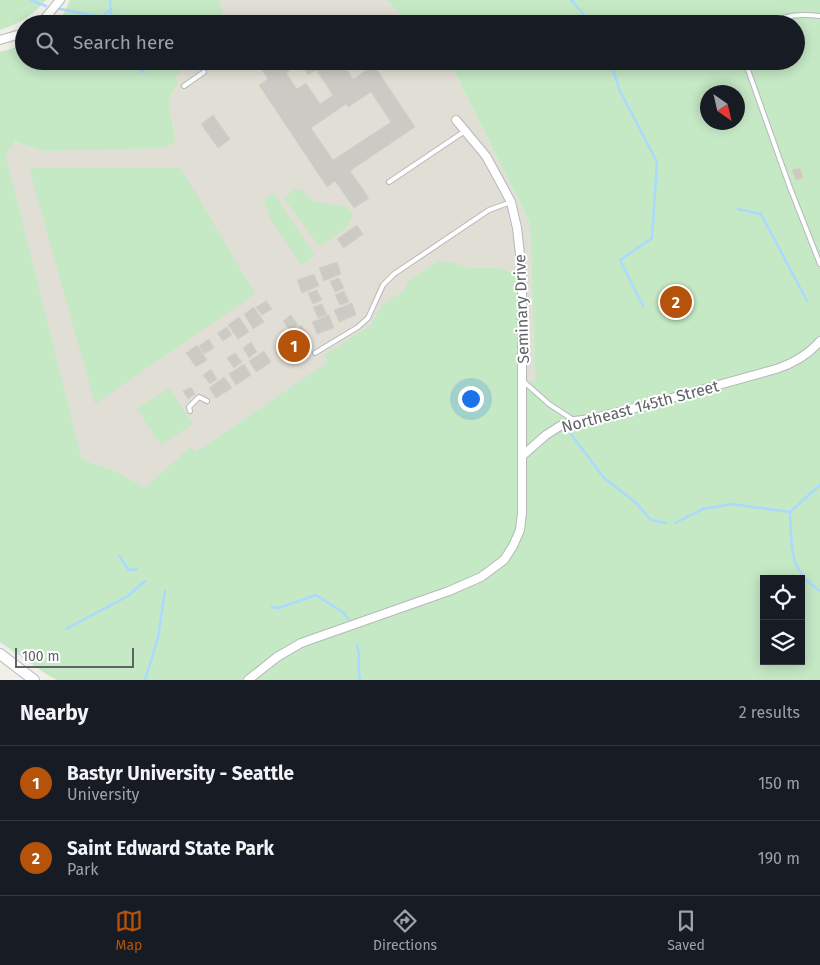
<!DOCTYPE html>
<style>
:root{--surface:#171b24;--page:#242831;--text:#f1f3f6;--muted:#9ea1a6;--line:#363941;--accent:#b45309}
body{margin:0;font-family:"Fira Sans",sans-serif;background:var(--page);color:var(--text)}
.controls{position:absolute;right:15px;bottom:15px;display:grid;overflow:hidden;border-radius:0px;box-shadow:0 2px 12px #0003}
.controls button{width:45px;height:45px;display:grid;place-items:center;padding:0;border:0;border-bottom:1px solid var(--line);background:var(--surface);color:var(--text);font:25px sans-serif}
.compass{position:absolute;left:700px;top:85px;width:45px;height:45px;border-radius:50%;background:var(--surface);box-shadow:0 2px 12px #0003;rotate:146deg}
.scale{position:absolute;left:15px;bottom:12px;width:119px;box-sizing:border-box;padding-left:5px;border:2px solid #5f6368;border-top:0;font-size:14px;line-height:18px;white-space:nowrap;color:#5f6368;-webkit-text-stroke:4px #fff;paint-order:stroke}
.you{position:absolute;left:470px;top:398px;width:18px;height:18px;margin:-12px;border:4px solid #fff;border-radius:50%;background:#1a73e8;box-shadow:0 0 0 8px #1a73e833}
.badge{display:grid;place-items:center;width:32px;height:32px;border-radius:50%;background:var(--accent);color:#fff;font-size:16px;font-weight:700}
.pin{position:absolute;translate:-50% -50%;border:2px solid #fff;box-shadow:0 1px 5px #0006}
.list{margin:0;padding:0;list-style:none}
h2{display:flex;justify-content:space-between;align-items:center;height:65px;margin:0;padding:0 20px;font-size:21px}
h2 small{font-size:16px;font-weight:400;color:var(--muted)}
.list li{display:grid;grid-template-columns:32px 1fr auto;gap:15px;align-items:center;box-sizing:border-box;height:75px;padding:0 20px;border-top:1px solid var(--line)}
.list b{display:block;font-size:19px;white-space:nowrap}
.list p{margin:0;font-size:16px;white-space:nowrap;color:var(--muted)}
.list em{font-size:16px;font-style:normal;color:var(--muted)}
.icon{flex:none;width:28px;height:28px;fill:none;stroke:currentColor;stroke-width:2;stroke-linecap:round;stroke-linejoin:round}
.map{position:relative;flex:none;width:820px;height:680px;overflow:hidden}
.search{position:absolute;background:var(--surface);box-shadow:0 2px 12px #0003;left:15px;right:15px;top:15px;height:55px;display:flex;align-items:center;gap:12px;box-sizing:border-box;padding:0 18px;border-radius:28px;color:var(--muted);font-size:19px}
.sheet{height:215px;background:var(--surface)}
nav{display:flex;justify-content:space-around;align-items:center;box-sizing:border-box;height:70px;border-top:1px solid var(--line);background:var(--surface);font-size:14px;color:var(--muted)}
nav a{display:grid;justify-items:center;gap:2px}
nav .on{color:var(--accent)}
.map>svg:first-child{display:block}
</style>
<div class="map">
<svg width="820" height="680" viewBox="0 0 820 680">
<rect width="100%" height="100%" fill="#f1efe8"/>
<path fill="#e1ded6" d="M220,0H387L409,24H225Z
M194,61H447L451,65L530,223L535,382L57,680L0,642V598L117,472L82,459L6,155L14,141L40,151L176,140L169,105L170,96L178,84L176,76Z"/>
<path fill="#c5e8c5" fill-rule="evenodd" d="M0,0H46C33,15 19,24 0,30Z
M70,0H220L225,24H54L64,13Z
M387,0H820V680H57L46,674L0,642V52L24,45V61H194L176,76L178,84L170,96L169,105L176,141L166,148L40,151L15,141L6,155L82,459L117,472L145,488L190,447L196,452L328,362L324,355L371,325L382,305L404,291L408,281L437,261L452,262L469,268H498L516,274L519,382H535L530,223L451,65L447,61H796V24H409ZM708,92H738V122H708ZM764,579H801V661H764Z
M29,168H181L255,294L95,404Z
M301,189L313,201L347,207L353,214C350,230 331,238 319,246L284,198L293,190Z
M274,193L315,256L301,265L269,217L264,200Z
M169,388L193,424L161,445L137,409Z"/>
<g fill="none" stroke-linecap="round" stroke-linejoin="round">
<path stroke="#aadaff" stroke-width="2.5" d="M31,0L46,6
M110,0L112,24
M571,0L592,24
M60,9L101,17L111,9
M126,61L144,72
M610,61L620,91L657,162L652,238L620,260L643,306
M738,209L761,214L807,301
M571,434L604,478L635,502L651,520L666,523
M790,512C792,546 788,571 820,591
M675,523L703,509L732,504L790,512L820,485
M119,556L129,570L137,569
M272,607L279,608L316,595L344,613L348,619
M66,629L128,596L145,581
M357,646C362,657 356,669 360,680
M145,680L158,638L165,591"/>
</g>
<path fill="#cccac5" stroke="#d6d1c6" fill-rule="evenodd" d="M267,61L270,64L274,61H342L353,79L374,65L415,127L350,171L369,198L354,208L335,181L327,187L259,85L268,79L259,66ZM300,63L308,75L316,70L333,95L320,104L306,83L297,89L286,73ZM371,92L391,122L333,160L311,128L346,104L348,107Z
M213,115L230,139L218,148L201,124Z
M800,168L803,178L796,180L792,170Z
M357,225L363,234L344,248L337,239Z
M337,262L341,274L324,281L319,268Z
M314,274L319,286L302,293L297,280Z
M339,278L344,288L335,292L330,281Z
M317,290L322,300L313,304L308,293Z
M344,291L349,302L340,305L335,295Z
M266,301L272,309L262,315L256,307Z
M352,303L356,315L339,322L334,310Z
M322,304L327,315L318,318L313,307Z
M254,307L264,322L253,329L244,314Z
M291,315L298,325L290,331L283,321Z
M329,315L334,328L317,334L312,322Z
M239,317L249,332L238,339L228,325Z
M301,325L309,336L293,346L286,336Z
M227,327L232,335L223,341L217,333Z
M209,339L214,348L204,354L199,346Z
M251,342L257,352L249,358L243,348Z
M197,345L207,360L196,367L186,353Z
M264,351L271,362L256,372L249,361Z
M235,353L242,362L234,368L227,358Z
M244,364L251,375L236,385L229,374Z
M211,369L217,379L210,384L203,375Z
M224,377L232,388L216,398L209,388Z
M191,387L195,394L188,399L183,391Z"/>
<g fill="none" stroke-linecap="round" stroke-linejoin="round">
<g stroke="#b5b8bc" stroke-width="6">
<path id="lane" d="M771,24C786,14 803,14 820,16
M748,61L747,67L789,185L820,264
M184,86L204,72
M389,182L465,131
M315,353L358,327L368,318L383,285L394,274L489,210L511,202
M523,381L549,404L575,421
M190,411L189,407L199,397L207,401"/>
</g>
<g stroke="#b5b8bc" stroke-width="10">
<path id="street" d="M38,24L46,17L60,0
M0,40L24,33
M456,120L486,156L503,187L511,202L517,228L522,272V456
M248,680L277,657L301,643L449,591L481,577L504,560L513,546L520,530L522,513V456L546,435L560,426L575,421L590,419L639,407L776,369C794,363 808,355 820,341"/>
</g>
<g stroke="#b6babf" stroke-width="12">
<path id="secondary" d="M0,654L34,680"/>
</g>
<use href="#lane" stroke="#fff" stroke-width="4"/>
<use href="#street" stroke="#fff" stroke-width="8"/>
<use href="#secondary" stroke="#fff" stroke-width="10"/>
</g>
<g text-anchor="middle" stroke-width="4" stroke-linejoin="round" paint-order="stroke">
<g font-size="16" fill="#5f6368" stroke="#fff">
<text transform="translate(521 309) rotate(-92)" y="6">Seminary Drive</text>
<text transform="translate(640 406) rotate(-15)" y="6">Northeast 145th Street</text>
</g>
</g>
</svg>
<div class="controls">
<button><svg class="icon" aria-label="locate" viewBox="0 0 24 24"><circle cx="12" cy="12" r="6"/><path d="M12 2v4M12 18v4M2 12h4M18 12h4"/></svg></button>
<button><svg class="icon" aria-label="layers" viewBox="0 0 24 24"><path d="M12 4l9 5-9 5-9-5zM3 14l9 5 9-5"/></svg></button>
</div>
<svg class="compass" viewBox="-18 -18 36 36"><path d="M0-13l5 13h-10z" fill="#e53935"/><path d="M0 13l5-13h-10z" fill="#9ea1a6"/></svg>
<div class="scale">100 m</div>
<div class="you"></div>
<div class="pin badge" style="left:294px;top:346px">1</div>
<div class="pin badge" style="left:676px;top:302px">2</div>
<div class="search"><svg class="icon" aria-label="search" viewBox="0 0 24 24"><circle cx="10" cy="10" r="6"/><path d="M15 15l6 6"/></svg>Search here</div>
</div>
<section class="sheet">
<h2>Nearby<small>2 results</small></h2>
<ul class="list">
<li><span class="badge">1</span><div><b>Bastyr University - Seattle</b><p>University</p></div><em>150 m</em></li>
<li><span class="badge">2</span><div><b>Saint Edward State Park</b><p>Park</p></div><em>190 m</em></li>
</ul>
</section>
<nav>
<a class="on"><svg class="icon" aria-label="map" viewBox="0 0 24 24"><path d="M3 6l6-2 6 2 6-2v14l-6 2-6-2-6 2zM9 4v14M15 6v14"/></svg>Map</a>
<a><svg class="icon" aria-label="directions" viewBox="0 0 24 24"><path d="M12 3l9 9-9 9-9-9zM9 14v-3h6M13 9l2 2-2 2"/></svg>Directions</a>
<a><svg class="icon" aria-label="saved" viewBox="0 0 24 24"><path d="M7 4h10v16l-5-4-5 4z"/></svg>Saved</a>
</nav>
